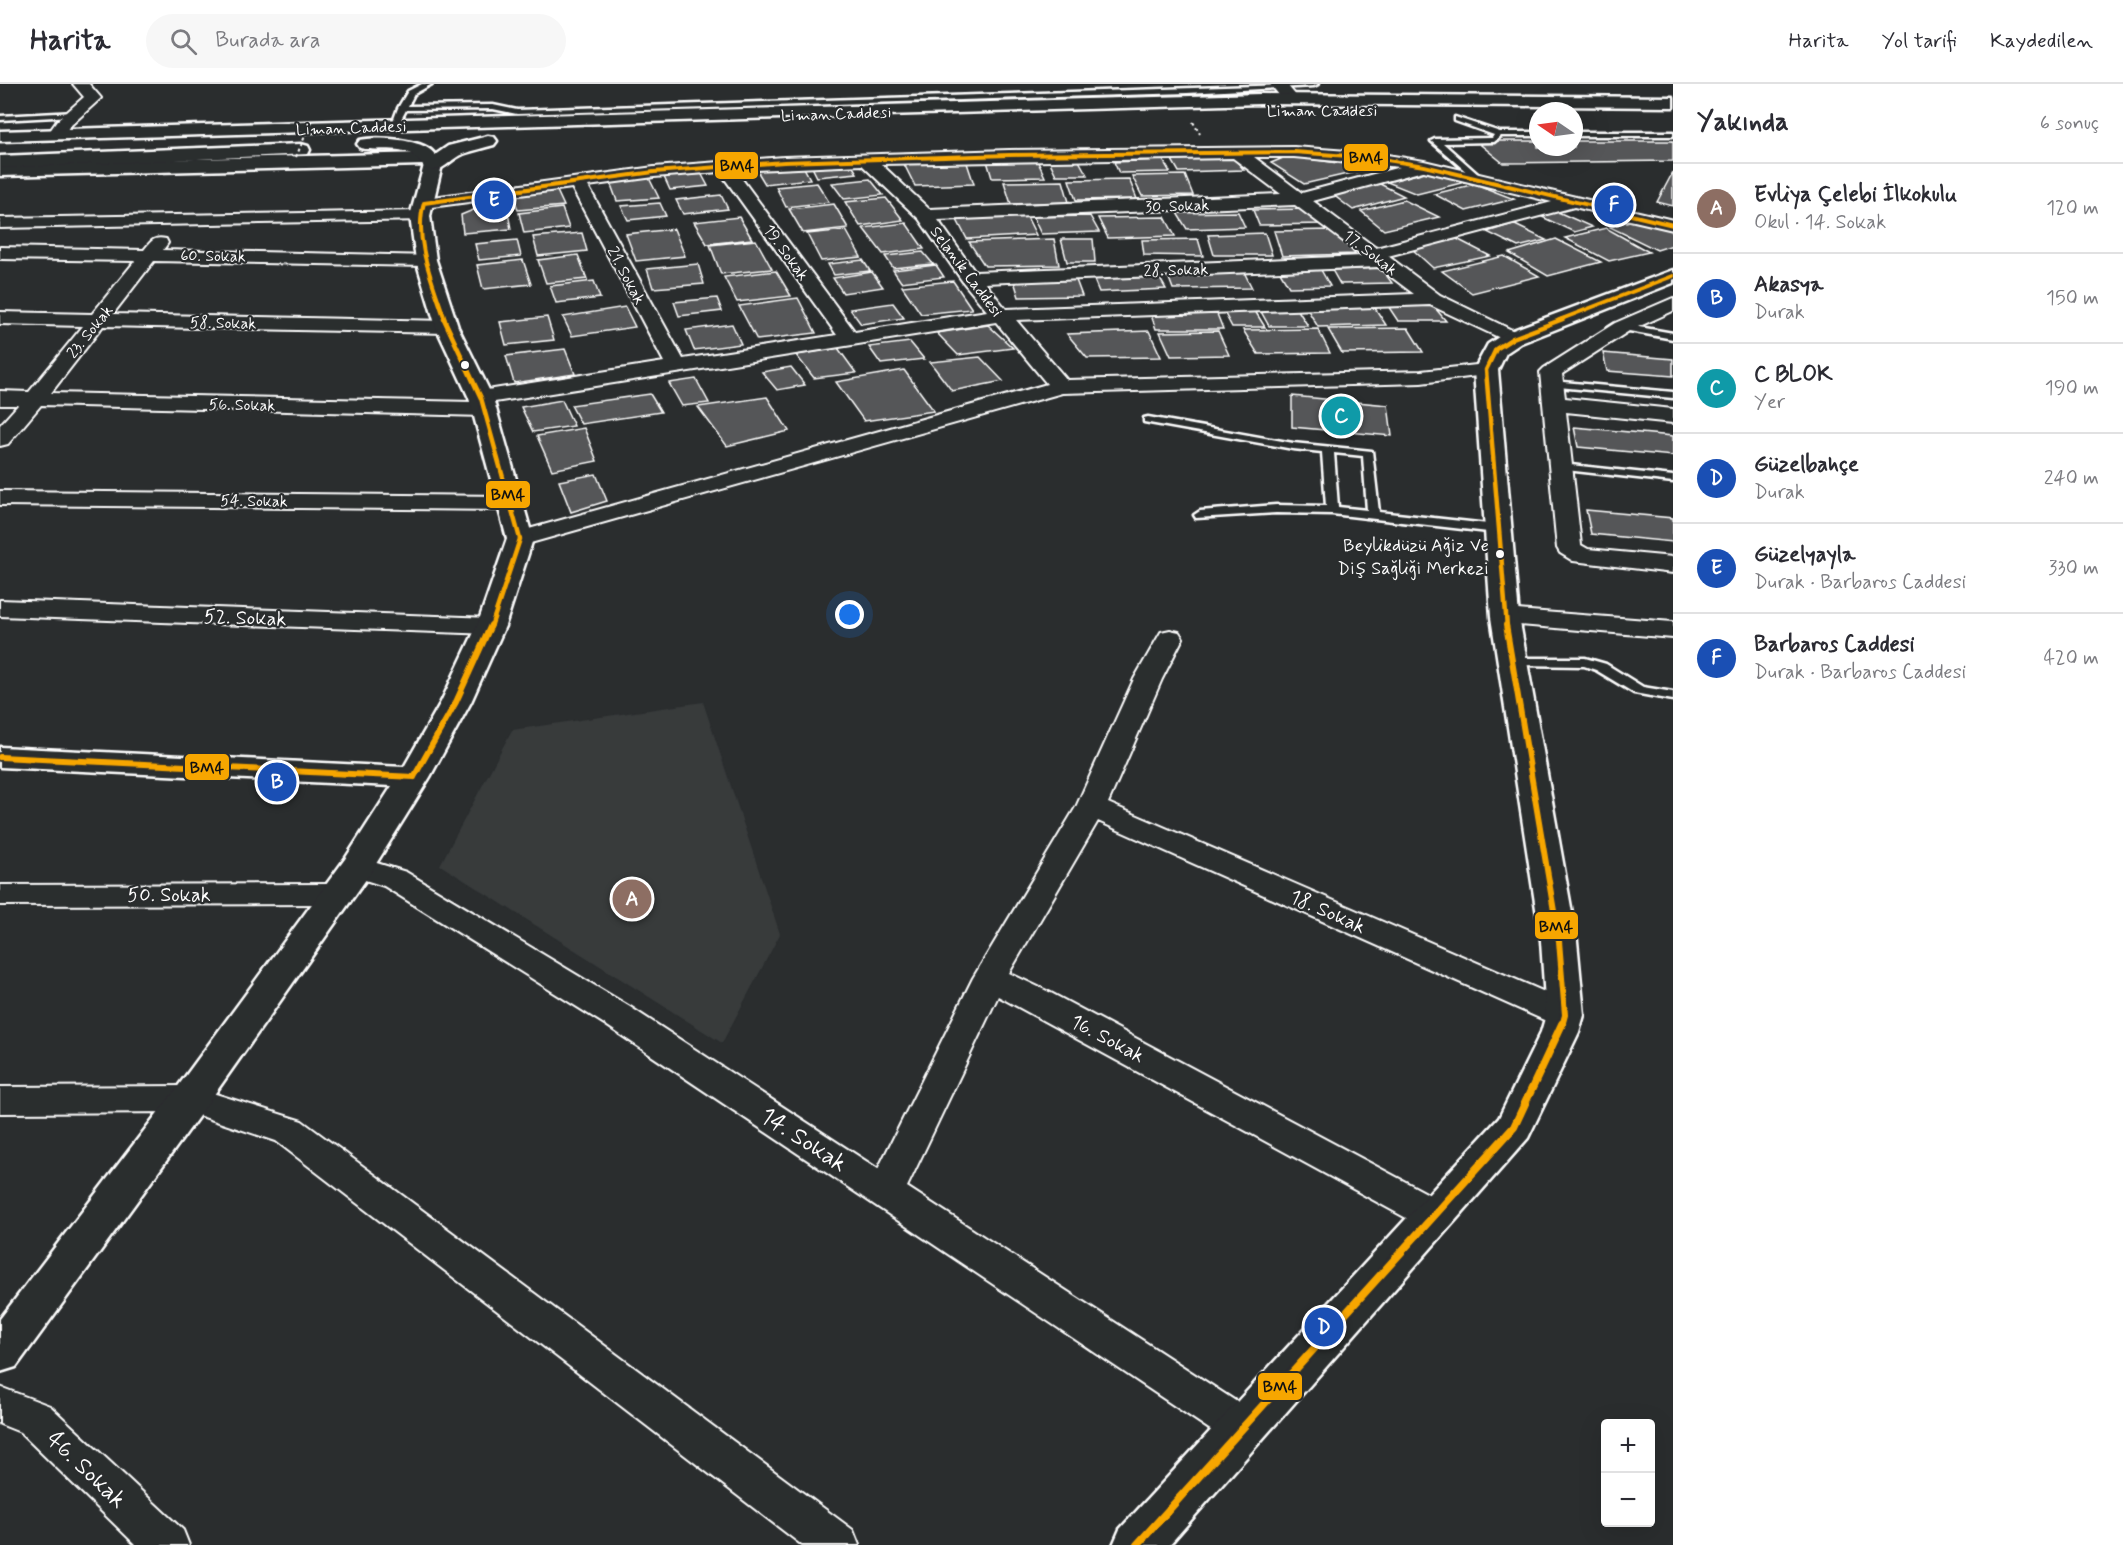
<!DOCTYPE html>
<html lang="tr">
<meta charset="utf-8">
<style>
:root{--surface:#fff;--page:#f7f7f7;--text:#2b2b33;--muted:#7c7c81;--line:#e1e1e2;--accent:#8a5d65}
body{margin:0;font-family:Mynerve,sans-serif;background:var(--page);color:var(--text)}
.controls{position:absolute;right:18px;bottom:18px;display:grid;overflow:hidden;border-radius:6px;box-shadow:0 6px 24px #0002}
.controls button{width:54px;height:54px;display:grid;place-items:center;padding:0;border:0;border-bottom:2px solid var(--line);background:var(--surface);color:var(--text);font:30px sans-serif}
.compass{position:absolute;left:1529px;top:18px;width:54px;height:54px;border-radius:50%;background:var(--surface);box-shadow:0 6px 24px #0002;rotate:283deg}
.you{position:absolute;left:850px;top:531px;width:21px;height:21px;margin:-15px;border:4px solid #fff;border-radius:50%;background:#1a73e8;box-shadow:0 0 0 9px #1a73e833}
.badge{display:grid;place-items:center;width:39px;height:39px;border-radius:50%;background:var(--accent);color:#fff;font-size:20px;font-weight:700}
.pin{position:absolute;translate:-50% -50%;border:3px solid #fff;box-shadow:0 2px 6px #0006}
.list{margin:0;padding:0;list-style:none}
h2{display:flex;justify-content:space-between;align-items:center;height:78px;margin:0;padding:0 24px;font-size:26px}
h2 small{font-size:20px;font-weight:400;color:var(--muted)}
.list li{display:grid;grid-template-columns:39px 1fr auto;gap:18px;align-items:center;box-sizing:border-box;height:90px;padding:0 24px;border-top:2px solid var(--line)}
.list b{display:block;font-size:22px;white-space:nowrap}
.list p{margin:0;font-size:20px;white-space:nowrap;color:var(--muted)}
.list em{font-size:20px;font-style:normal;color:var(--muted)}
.icon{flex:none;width:33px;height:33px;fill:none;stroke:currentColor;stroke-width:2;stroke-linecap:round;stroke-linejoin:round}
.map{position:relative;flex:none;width:1673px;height:1461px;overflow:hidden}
header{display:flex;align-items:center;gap:36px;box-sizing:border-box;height:84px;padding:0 30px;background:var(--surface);border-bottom:2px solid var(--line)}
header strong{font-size:28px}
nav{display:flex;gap:33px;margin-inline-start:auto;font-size:21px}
.search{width:420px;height:54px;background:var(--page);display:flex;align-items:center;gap:15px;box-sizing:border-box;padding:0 21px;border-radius:33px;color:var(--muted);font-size:22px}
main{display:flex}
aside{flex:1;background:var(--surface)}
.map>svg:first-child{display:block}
</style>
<header>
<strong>Harita</strong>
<div class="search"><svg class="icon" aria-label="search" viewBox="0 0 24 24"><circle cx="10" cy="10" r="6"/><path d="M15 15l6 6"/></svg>Burada ara</div>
<nav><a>Harita</a><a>Yol tarifi</a><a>Kaydedilen</a></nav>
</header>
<main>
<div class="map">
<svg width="1673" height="1461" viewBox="0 0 1673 1461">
<rect width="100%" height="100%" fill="#2a2d2e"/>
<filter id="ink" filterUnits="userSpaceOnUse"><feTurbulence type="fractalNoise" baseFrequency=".0167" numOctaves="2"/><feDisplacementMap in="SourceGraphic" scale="12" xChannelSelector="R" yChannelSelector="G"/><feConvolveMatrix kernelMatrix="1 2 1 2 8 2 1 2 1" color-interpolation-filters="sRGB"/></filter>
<g filter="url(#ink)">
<path fill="#373a3b" d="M703,618L780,850L722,959L440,781L512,646Z"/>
<path fill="#555758" stroke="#fff" stroke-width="1.5" d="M1476,57H1538V63H1574V57H1673V77L1503,79Z
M1288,72L1373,84L1304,100L1271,79Z
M1233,73L1244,86L1179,88L1172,76Z
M1078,75L1087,91H1056L1049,76Z
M1037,76L1045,93L992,94L987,77Z
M1163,76L1170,88L1119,89L1114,78Z
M850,78L857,89L817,93L810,79Z
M967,79L974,100L915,102L904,80Z
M802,80L810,95L765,100L756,85Z
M1425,88L1469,97L1417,110L1387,98Z
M1673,88V122L1657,118Z
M701,89L708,102L670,106L664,93Z
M1185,91L1193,111L1142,112L1132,92Z
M649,94L659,114L617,117L610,98Z
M870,95L883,111L844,115L832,99Z
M1129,95L1137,115L1076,116L1069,96Z
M1063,97L1069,118L1011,120L1004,98Z
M817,99L829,118L786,123L776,103Z
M1378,99L1404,112L1353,126L1332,110Z
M1475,100L1514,115L1466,127L1434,110Z
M544,107H557L564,122L518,126L513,110Z
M721,111L728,125L683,130L676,116Z
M886,114L903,136L860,142L845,118Z
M1404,116L1439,133L1384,146L1361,127Z
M506,118L511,145L463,149L461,131L483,122Z
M660,119L666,132L628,136L621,122Z
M834,120L848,144L803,149L789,125Z
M562,124L569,144L524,149L519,129Z
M1309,125L1323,140L1259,141L1253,126Z
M1238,128L1245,143L1187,145L1177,129Z
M1558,128L1592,143L1574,148L1540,132Z
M1026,131L1036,151L967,155L956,134Z
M1090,132L1099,148L1041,150L1033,133Z
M739,133L752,155L707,160L694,138Z
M1165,133L1175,152L1108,154L1098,134Z
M1639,134L1673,142V161L1657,166L1610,143Z
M906,139L924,165L883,170L863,144Z
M1513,140L1546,156L1518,163L1487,148Z
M1606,144L1649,168L1609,177L1565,154Z
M674,145L685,172L636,177L626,150Z
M846,146L861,173L821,177L807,150Z
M1333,146L1355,170L1282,172L1274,147Z
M582,149L587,167L538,172L533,153Z
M1265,149L1272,171H1214L1208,151Z
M1054,155L1059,181L985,182L969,158Z
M1061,155H1093L1095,178H1067Z
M1198,155L1203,172L1144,171L1142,156Z
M1457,155L1490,172L1433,184L1412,165Z
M1556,155L1601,178L1548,192L1509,169Z
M517,156L521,172L479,176L475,160Z
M756,156L772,185L721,190L710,161Z
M923,168L933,180L893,184L885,172Z
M578,171L587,195L546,199L538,176Z
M1504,172L1539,192L1472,209L1442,187Z
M523,176L531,200L483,205L477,181Z
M863,176L870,187L834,191L828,180Z
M698,180L704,200L653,204L647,185Z
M936,181L944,193L901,198L893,186Z
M1381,184L1392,199L1340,200L1332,186Z
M1243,186L1252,204L1173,205L1167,189Z
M1321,186L1330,202L1289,203L1280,188Z
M776,187L791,212L737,218L724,193Z
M872,188L883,203L843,209L833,194Z
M1156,188L1166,205L1099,208L1092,191Z
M1076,196L1082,212L1019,213L1014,197Z
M594,197L600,214L556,219L550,202Z
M953,197L972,225L921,230L902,202Z
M717,214L722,227L679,232L674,218Z
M798,214L816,249L757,256L739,222Z
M1430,218L1446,237H1398L1386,219Z
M893,219L904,234L861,240L850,225Z
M1373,221L1386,241L1318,243L1306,223Z
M625,223L635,243L572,252L563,233Z
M1296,223L1308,242H1269L1259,224Z
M1255,227L1265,243H1232L1224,228Z
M1217,230L1223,245H1156L1151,231Z
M547,233L554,256L506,261L500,238Z
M732,240L741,260L694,266L686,246Z
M988,241L1013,264L958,271L937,249Z
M1408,244L1423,268L1342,269L1328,245Z
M1318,245L1330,269L1258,270L1243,246Z
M1149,247L1161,273L1087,274L1067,250Z
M1218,247L1229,271L1171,272L1160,248Z
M910,258L924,275L881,280L869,263Z
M838,264L856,289L814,294L796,271Z
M565,265L575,290L514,299L506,272Z
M1603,269L1673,275V292L1607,287Z
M980,273L1003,297L952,307L930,278Z
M791,283L805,301L777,306L762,288Z
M904,286L934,327L864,337L836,298Z
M696,295L709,319L682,322L669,299Z
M650,310L661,328L581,340L571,321Z
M1292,312L1388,321L1392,352L1292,343Z
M767,313L789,347L727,362L698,323Z
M562,316L574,342L533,348L521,323Z
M1574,343L1673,352V372L1578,363Z
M584,344L597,377L552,386L537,352Z
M596,390L607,417L571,428L559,397Z
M1586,426L1673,434V458L1591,450Z"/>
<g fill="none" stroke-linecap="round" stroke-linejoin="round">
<g stroke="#fff" stroke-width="5">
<path id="service" d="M422,0H432L414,10L408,22L493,21L517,26L1318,0L1314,2L1187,9L517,30L493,25L406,26L397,43H391L398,24L408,7Z
M76,28V32H73L0,36V32Z
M1455,33L1500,48H1538V52H1501L1494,58L1443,59L1480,92L1481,94L1477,97L1431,57L1435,55L1492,54L1494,51L1455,37Z
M1574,48H1673V52H1574Z
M1622,240L1673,249V255L1618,245V241Z
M1552,297L1673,308V314L1548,302L1547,300Z
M1148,333L1293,359L1372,367L1379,428L1497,441L1503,445L1497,449L1332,430L1276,429L1196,434L1194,431L1200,427L1276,421L1326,422L1322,368L1293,365L1144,338V334ZM1334,369L1363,372L1367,426L1338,423Z
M1561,380L1673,392V398L1557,385V381Z
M1513,574H1585L1606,580L1643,603L1673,608V616L1634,609L1596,586L1584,582L1508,581L1506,578L1508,575Z"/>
</g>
<g stroke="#fff" stroke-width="4">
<path id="minor" d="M73,0H89L101,14L69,43L61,54H49L47,51L57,37L84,13Z
M1270,0H1286L1299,15L1297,18H1285Z
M1294,63L1375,69L1424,77L1673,136V146L1574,123L1388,172L1440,211L1520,250L1523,254L1520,258L1513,260L1430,221L1016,236L1067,296L1421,287L1486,280L1493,282L1497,286L1493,290L1421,299L1062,309L520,462L511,460L508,455L511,450L1047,300L996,238L488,319L495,325L492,330L484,332L41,321L8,360L0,362V341L18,321H0V307L29,308L83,242L0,240V228L92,230L135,177L0,175V163L144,166C151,157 154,152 166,155L168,159L163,166L433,172L435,176L433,180L426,182L154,177L113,230L447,237L454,239L457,243L454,247L447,249L103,242L51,309L473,318L470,314L473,309L481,307L664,278L572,104L424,124L418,123L415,119L418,115L654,83L784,73L1009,66ZM1254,73H1294L1400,83L1302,109ZM1233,74L1281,110L929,125L881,80ZM862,81L919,135L963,198L987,227L855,248L736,87ZM1423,87H1424L1552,118L1376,164L1313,117ZM720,88L837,251L683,275L588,102L654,93ZM1295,121L1363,172L975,188L938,136ZM1378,183L1414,210L1006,225L985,199Z
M420,127L426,128L429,132L426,136L0,144V134Z
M1673,214V227L1629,247L1562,290L1565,314L1673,325V339L1566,328L1581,461L1588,465L1673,473V489L1573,477L1560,469L1557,464L1540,288L1544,284L1615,239Z
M0,407L508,412L516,414L520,419L516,424L508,426L0,421Z
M0,516L491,534L500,536L504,542L500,548L491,550L0,532Z
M1505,525L1673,538V554L1496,539L1492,533L1496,527Z
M1170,546L1179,548L1183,554L1162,595L1108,719L1577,922L1582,931L1577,940L1565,943L1553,940L1098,737L1009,889L1049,908L1447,1120L1453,1131L1447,1142L1434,1146L1421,1142L998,912L907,1103L1257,1331L1263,1344L1257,1357L1242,1363L1227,1357L606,941L384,802L346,790L341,783L346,776L357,773L406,788L630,923L878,1085L973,894L1076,723L1134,595L1161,548Z
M338,800L349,803L354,810L349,817L338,820L0,821V801Z
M190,1002L302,1037L853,1446L859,1461H802L276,1057L189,1028L0,1029V1003Z
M0,1303L50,1322L183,1446L189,1461H136L20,1348L0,1340Z"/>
</g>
<g stroke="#fff" stroke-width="5">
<path id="tertiary" d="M426,69L433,71L442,81L430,132L436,176L458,243L493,314L533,455L505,542L471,618L430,693L369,791L204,1025L16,1283L0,1288V1235L176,1005L345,775L392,702L0,683V663L404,683L441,618L477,542L507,455L469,314L436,243L416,176L410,132L424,81L0,92V80Z"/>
</g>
<g stroke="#fff" stroke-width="5">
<path id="secondary" d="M1673,186V199L1521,259L1506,269L1498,286L1519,533L1577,857L1584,931L1579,948L1528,1054L1169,1461H1113L1120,1445L1499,1034L1541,948L1546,931L1541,857L1491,533L1474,286L1488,260L1505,249Z"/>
</g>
<g stroke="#fff" stroke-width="5">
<path id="trunk" d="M1260,10L1673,13V23L1260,20L0,57V47Z
M488,52L494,53L497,57L494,61C484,64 473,66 463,70C453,73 446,85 435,86C423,88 421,77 414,72C400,61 376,68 360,64L357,60L360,56C376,52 427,55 435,71L448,62Z
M301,60L308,62L310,66L308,70L0,84V72Z"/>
</g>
<path stroke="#fff" stroke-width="2" stroke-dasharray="3 3" stroke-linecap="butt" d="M1193,38L1200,50"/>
<use href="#service" fill="#2a2d2e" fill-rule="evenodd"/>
<use href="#minor" fill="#2a2d2e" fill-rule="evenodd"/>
<use href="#tertiary" fill="#2a2d2e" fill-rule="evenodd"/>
<use href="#secondary" fill="#2a2d2e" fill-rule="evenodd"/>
<use href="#trunk" fill="#2a2d2e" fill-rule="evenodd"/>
<path stroke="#fff" stroke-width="2" stroke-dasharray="3 3" stroke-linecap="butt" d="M296,73L312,36"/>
<g stroke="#2a2d2e" stroke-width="7">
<path id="bus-1-far3" d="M424,119L654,88L784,78L1009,71L1294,68L1375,74L1424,82L1673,141
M424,119C413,156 434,201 445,236
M1559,236L1673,192"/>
</g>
<g stroke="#2a2d2e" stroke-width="8">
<path id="bus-1-far2" d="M444,235L481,314L520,455L491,543
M1507,543L1486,286L1496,265L1513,254L1563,235"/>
</g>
<g stroke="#2a2d2e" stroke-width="10">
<path id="bus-1-far1" d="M1506,541L1559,857L1565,931L1562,942
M0,673L414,693
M414,693L456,618L491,541"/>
</g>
<g stroke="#2a2d2e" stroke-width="12">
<path id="bus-1" d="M1137,1461L1514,1043L1562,940"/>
</g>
<use href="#bus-1-far3" stroke="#f7a600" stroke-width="4"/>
<use href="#bus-1-far2" stroke="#f7a600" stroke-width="4.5"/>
<use href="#bus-1-far1" stroke="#f7a600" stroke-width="6"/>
<use href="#bus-1" stroke="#f7a600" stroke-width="8"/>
</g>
</g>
<g fill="#fff" stroke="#2a2d2e" stroke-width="2">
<circle cx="465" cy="281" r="5"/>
<circle cx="1500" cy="470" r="5"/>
</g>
<g text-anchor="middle" stroke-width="4.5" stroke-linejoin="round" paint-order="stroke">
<g font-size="16" fill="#fff" stroke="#2a2d2e">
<text x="1322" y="32">Liman Caddesi</text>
<text transform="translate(836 29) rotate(-2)" y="6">Liman Caddesi</text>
<text transform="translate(351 43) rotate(-2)" y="6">Liman Caddesi</text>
<text transform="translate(1177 121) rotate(-2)" y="6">30. Sokak</text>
<text transform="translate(787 168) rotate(54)" y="6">19. Sokak</text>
<text transform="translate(1371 168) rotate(38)" y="6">17. Sokak</text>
<text transform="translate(213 171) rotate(1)" y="6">60. Sokak</text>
<text transform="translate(1176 185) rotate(-2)" y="6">28. Sokak</text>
<text transform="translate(967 187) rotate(53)" y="6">Selanik Caddesi</text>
<text transform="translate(627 191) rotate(62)" y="6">21. Sokak</text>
<text transform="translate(223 238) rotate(1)" y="6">58. Sokak</text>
<text transform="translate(89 247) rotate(-51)" y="6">23. Sokak</text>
<text transform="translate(242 320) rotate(1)" y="6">56. Sokak</text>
<text transform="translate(254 416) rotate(1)" y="6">54. Sokak</text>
</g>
<g font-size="18" fill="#fff" stroke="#2a2d2e" text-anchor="end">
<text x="1489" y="467">Beylikdüzü Ağiz Ve<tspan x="1489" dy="23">Diş Sağliği Merkezi</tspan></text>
</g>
<g font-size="20" fill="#fff" stroke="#2a2d2e">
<text transform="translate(245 533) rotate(2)" y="7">52. Sokak</text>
<text x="169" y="817">50. Sokak</text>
<text transform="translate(1328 827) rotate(24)" y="7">18. Sokak</text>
<text transform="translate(1108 954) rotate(28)" y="7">16. Sokak</text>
</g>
<g font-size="24" fill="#fff" stroke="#2a2d2e">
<text transform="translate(804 1055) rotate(33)" y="8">14. Sokak</text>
<text transform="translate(87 1385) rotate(44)" y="8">46. Sokak</text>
</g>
</g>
<g stroke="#2a2d2e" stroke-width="2">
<rect x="1343" y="59" width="46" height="29" rx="6" fill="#f7a600"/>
<rect x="714" y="67" width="45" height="29" rx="6" fill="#f7a600"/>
<rect x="485" y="396" width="46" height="29" rx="6" fill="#f7a600"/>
<rect x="184" y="669" width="46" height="28" rx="6" fill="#f7a600"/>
<rect x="1534" y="827" width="45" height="29" rx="6" fill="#f7a600"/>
<rect x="1257" y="1288" width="46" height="29" rx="6" fill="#f7a600"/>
</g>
<g font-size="16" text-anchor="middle" font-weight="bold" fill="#111">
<text x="1366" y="79">BM4</text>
<text x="737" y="87">BM4</text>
<text x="508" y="416">BM4</text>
<text x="207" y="689">BM4</text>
<text x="1556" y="848">BM4</text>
<text x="1280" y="1308">BM4</text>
</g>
</svg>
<div class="controls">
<button>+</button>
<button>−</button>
</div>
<svg class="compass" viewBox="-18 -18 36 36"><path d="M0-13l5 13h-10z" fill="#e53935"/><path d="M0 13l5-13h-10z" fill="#7c7c81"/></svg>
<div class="you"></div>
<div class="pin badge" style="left:632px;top:815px;background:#8d6e63">A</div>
<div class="pin badge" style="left:277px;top:698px;background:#1a4fb4">B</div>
<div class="pin badge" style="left:1341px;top:332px;background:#0f9aa8">C</div>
<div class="pin badge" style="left:1324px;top:1243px;background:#1a4fb4">D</div>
<div class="pin badge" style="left:494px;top:116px;background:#1a4fb4">E</div>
<div class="pin badge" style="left:1614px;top:121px;background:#1a4fb4">F</div>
</div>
<aside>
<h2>Yakında<small>6 sonuç</small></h2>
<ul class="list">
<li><span class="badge" style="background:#8d6e63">A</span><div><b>Evliya Çelebi İlkokulu</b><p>Okul · 14. Sokak</p></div><em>120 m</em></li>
<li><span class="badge" style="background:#1a4fb4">B</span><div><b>Akasya</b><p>Durak</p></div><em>150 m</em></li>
<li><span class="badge" style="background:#0f9aa8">C</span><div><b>C BLOK</b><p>Yer</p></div><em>190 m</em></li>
<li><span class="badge" style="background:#1a4fb4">D</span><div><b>Güzelbahçe</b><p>Durak</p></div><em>240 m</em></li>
<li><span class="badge" style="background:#1a4fb4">E</span><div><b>Güzelyayla</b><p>Durak · Barbaros Caddesi</p></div><em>330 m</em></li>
<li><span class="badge" style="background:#1a4fb4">F</span><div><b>Barbaros Caddesi</b><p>Durak · Barbaros Caddesi</p></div><em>420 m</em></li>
</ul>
</aside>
</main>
